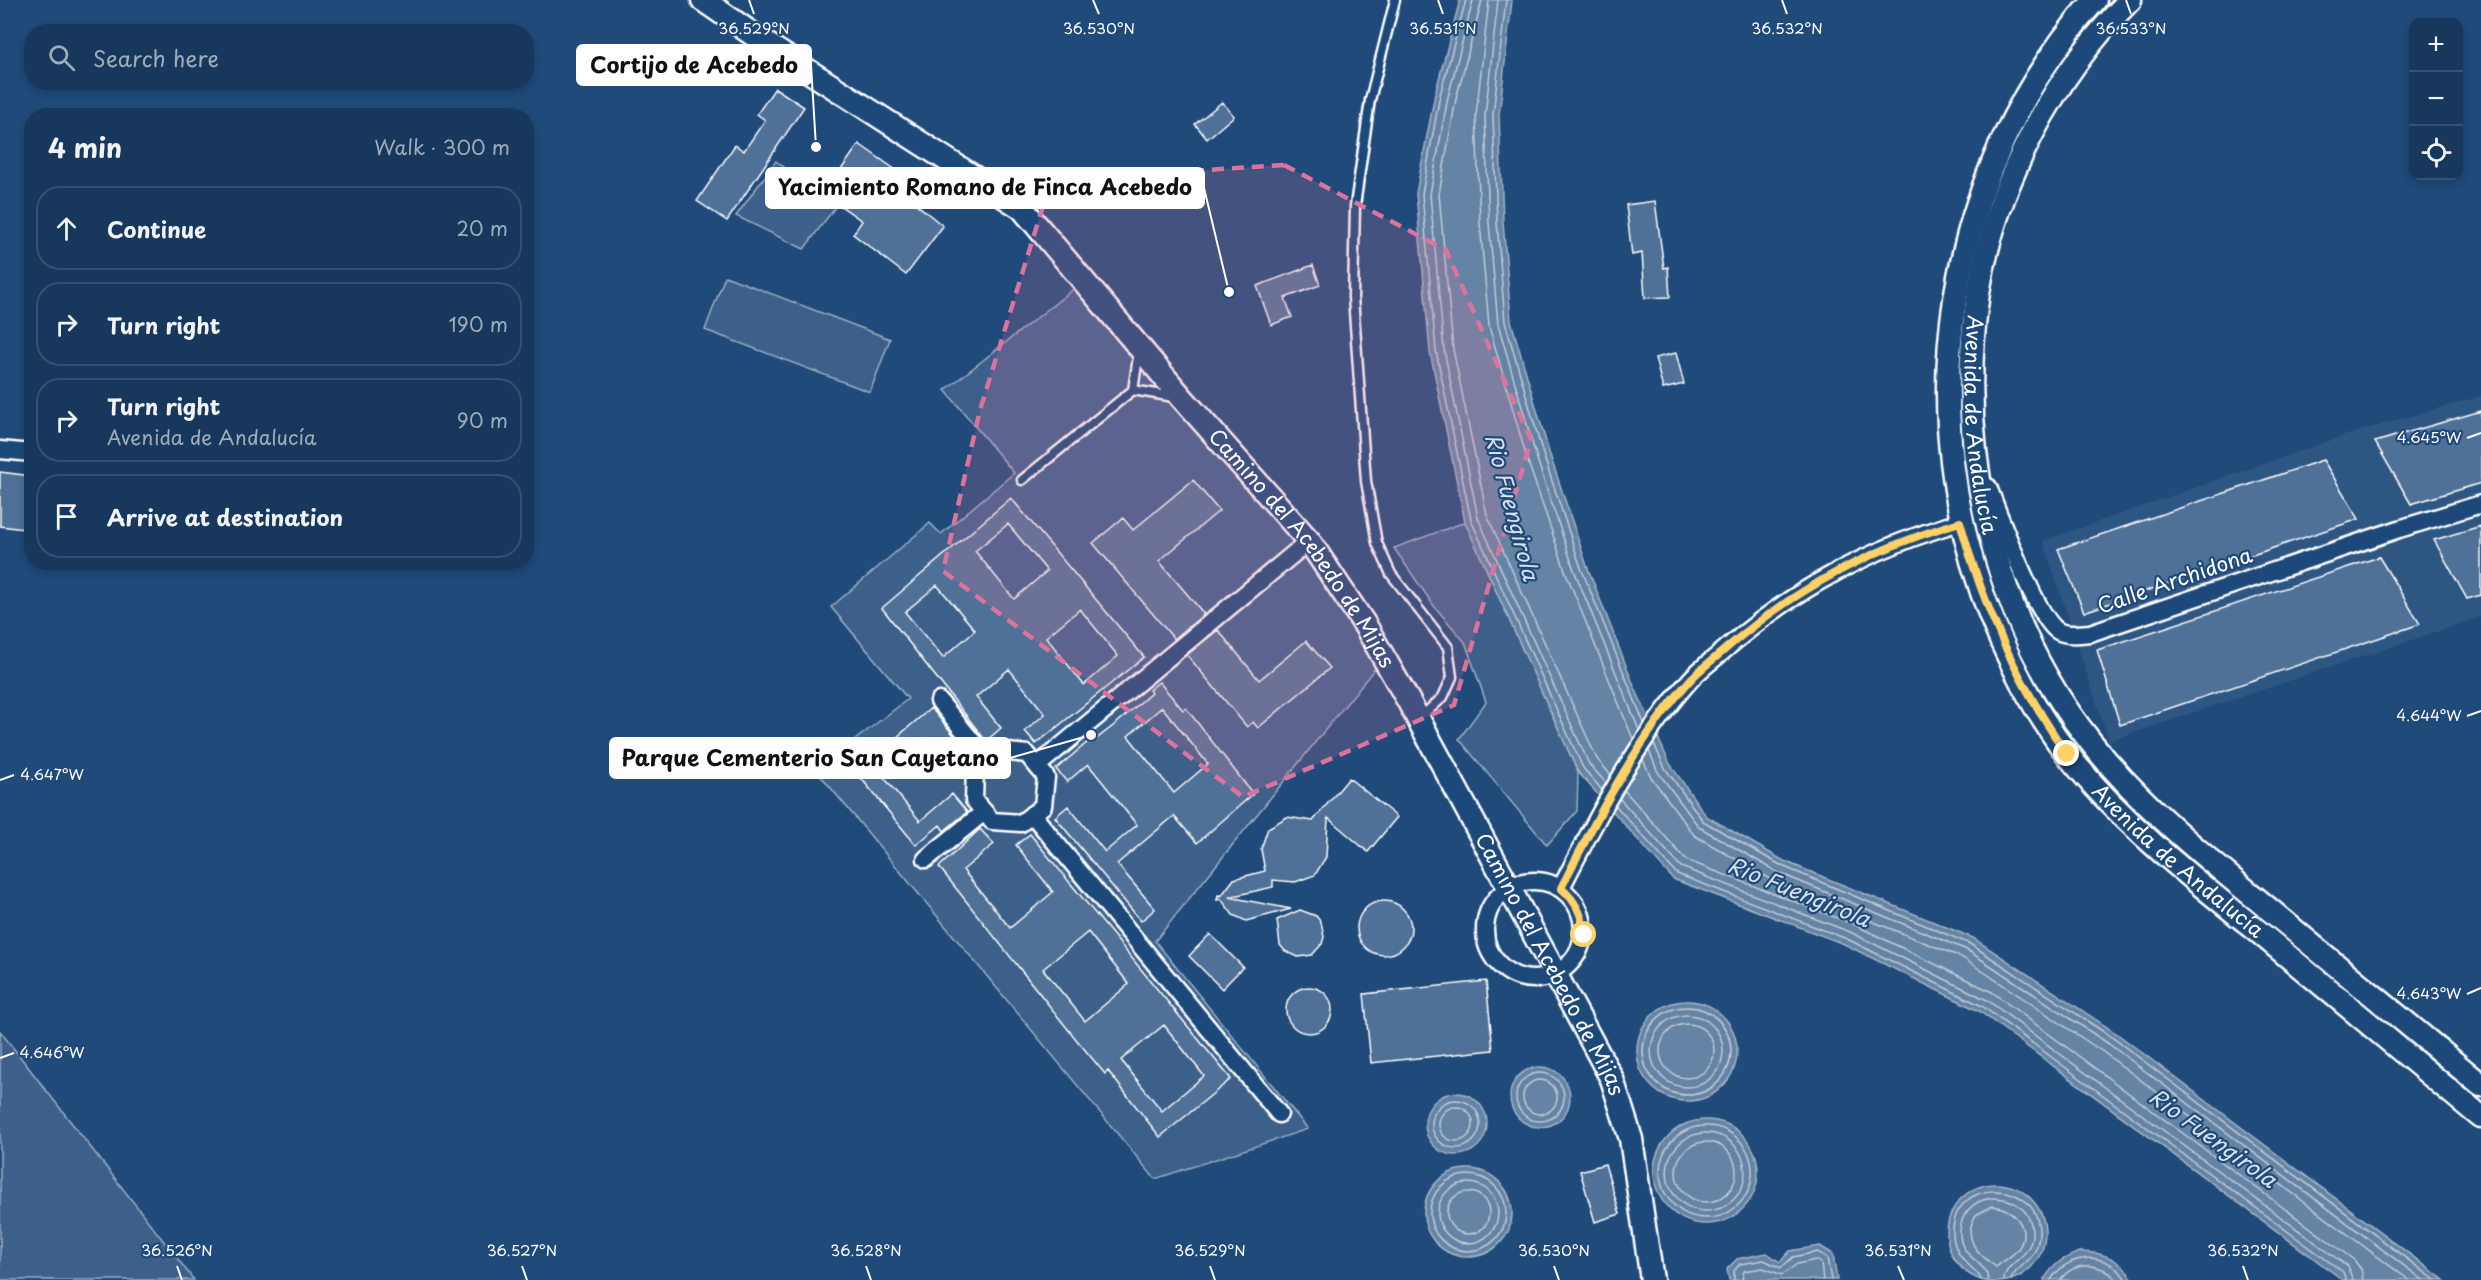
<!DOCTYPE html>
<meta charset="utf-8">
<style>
:root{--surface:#17385c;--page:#244365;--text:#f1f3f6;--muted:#9eacbb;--line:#365272}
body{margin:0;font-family:"Playpen Sans",sans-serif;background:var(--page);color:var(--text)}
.controls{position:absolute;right:18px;top:18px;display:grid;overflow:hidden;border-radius:12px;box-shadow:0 3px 9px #0003}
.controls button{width:54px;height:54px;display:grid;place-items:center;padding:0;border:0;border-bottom:2px solid var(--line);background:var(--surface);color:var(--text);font:30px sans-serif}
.stop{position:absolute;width:18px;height:18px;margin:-14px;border:4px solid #ffd166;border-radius:50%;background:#fff}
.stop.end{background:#ffd166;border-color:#fff;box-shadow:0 2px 6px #0008}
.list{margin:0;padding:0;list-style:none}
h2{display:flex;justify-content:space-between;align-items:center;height:78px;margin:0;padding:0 24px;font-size:26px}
h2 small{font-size:20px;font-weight:400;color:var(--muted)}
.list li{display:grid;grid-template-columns:39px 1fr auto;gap:18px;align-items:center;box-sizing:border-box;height:84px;margin:0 12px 12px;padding:0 12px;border:2px solid var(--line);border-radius:24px}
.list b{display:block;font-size:22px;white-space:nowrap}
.list p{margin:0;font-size:20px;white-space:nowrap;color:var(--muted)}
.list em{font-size:20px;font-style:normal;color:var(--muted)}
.icon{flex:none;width:33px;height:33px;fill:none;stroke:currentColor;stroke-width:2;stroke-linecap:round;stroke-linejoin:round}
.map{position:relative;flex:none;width:2481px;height:1280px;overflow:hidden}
.search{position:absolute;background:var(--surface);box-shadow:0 3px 9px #0003;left:24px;top:24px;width:510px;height:66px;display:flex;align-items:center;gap:15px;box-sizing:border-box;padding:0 21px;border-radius:24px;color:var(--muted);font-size:22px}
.panel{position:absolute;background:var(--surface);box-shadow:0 3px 9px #0003;left:24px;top:108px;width:510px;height:462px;border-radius:24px}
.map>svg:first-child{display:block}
</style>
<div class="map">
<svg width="2481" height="1280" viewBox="0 0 2481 1280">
<rect width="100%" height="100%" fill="#1f4a7a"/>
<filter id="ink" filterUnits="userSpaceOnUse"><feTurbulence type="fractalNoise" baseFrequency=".0167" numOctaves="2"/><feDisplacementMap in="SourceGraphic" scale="12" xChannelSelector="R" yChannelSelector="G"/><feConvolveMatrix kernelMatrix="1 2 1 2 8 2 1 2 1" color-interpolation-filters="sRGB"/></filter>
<g filter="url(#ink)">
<path fill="#2e5683" d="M2481,396V617L2109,741L2043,541L2346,435Z"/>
<path fill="#3c618b" stroke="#9eb0c5" stroke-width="1.5" d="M776,161L836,206L804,249L736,216Z
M725,276L890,339L870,392L705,330Z
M1076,287L1147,374L1303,550L1376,667L1155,941L1308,1129L1155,1179L816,770L908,699L831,607L930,523L941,534L1014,473L945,390Z
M1465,522L1578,772L1577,811L1547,845L1459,739L1486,702L1465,642L1434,606L1394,548Z
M0,1031L194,1280H0Z"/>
<path fill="#6583a4" stroke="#a3b5c8" stroke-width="1.5" d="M1460,0H1512L1499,115L1503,222L1511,321L1549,452L1587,566L1634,686L1670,764L1706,816L1784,861L1973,938L2116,1033L2444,1280H2343L1979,1011L1844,944L1673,879L1578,772L1465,522L1430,352L1416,193L1435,94Z
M1637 1051a50 50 0 1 1 100 0a50 50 0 1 1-100 0Z
M1510 1097a30 30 0 1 1 60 0a30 30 0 1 1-60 0Z
M1425 1124a31 31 0 1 1 62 0a31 31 0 1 1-62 0Z
M1654 1172a52 52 0 1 1 104 0a52 52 0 1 1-104 0Z
M1424 1213a44 44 0 1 1 88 0a44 44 0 1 1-88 0Z
M1947 1233a49 49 0 1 1 98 0a49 49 0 1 1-98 0Z
M1820,1246L1833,1254L1837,1280H1729L1727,1269L1737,1259L1767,1253L1780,1262L1790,1251Z
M2080,1252C2104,1252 2121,1259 2133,1280H2044C2053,1264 2063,1258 2080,1252Z"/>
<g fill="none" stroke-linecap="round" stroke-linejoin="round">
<path stroke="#c1cddb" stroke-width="1.5" d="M1466,0L1440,95L1422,194L1436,351L1471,520L1583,768L1602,790
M1473,0L1448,97L1430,194L1444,350L1478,518L1589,764L1606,783
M1482,0L1456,99L1439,194L1453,349L1487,515L1597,759L1611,775
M1489,0L1476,116L1480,223L1489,326L1527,459L1566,573L1633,739
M1498,0L1485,116L1489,223L1498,324L1536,456L1574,570L1639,730
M1506,0L1493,115L1497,222L1505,322L1543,454L1581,568L1644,723
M1654,744L1665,768L1703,821L1782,866L1970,944L2113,1038L2435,1280
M1649,751L1658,772L1699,827L1779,873L1967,950L2109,1044L2423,1280
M1643,760L1651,777L1694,835L1775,882L1963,958L2103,1052L2409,1280
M1624,790L1686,860L1853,924L1992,992L2354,1260L2361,1269L2363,1280
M1620,799L1681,867L1850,932L1987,1000L2347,1266L2353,1280
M1616,806L1677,874L1847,939L1982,1006L2343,1272L2346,1280
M1643 1051a44 44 0 1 1 88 0a44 44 0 1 1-88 0Z
M1651 1051a36 36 0 1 1 72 0a36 36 0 1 1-72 0Z
M1660 1051a27 27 0 1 1 54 0a27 27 0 1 1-54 0Z
M1516 1097a24 24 0 1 1 48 0a24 24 0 1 1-48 0Z
M1523 1097a17 17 0 1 1 34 0a17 17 0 1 1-34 0Z
M1432 1124a24 24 0 1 1 48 0a24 24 0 1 1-48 0Z
M1439 1124a17 17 0 1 1 34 0a17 17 0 1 1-34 0Z
M1660 1172a46 46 0 1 1 92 0a46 46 0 1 1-92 0Z
M1667 1172a39 39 0 1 1 78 0a39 39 0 1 1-78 0Z
M1676 1172a30 30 0 1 1 60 0a30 30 0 1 1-60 0Z
M1430 1213a38 38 0 1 1 76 0a38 38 0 1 1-76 0Z
M1438 1213a30 30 0 1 1 60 0a30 30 0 1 1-60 0Z
M1447 1213a21 21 0 1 1 42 0a21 21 0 1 1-42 0Z
M1992,1206C2013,1207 2032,1228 2018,1249C2013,1256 2003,1261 1996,1267C1978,1254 1961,1239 1976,1215Z
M1734,1280V1271L1740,1264L1764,1260L1781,1268L1793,1257L1818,1252L1827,1258L1831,1280
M1742,1280L1744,1271L1763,1268L1782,1275L1797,1264L1816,1260L1821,1263L1823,1280
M1981,1280C1979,1268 1952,1261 1953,1231C1954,1177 2038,1178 2039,1231C2040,1262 2013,1267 2011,1280
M1988,1280C1987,1260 1958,1259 1960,1230C1964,1187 2028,1188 2032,1230C2034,1259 2005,1260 2004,1280
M2051,1280C2068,1252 2109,1250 2126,1280
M2060,1280C2075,1260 2101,1262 2117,1280"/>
</g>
<path fill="#507197" stroke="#fff" stroke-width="1.5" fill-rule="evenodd" d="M775,88L804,107L727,221L697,201L735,145L744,151L765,120L757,114Z
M1222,102L1234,116L1207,139L1195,124Z
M859,144L923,189L914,202L943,226L906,275L853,234L862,221L824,194Z
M1655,201L1664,268L1668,267L1670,297L1645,298L1642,253L1632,255L1626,205Z
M1313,265L1320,285L1285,298L1292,317L1271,325L1257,286Z
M1676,353L1684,384L1663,389L1655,358Z
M2481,411V483L2411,504L2375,442Z
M2323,460L2359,519L2084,612L2058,549Z
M0,472L32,476V530L0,526Z
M1193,480L1219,511L1159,561L1204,614L1174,639L1093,543L1123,518L1133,530Z
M1011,498L1144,657L1036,744L1025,731L1045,714L1009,669L976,697L1001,728L986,741L882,608ZM1008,524L1047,571L1014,599L975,551ZM937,585L975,630L943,658L905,612ZM1080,609L1118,656L1084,685L1046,637Z
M2481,526V595L2467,599L2434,540Z
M2379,557L2420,624L2120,725L2097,650Z
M1218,630L1259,680L1306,641L1330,668L1258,728L1253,722L1247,727L1187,655Z
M1159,682L1183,710L1186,708L1253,794L1197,843L1174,816L1117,864L1155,909L1141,921L1055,817L1068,806L1105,852L1137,825L1088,764L1067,782L1056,769L1089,741L1091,743L1117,723L1151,693L1149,690ZM1162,707L1208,764L1174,793L1128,736Z
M931,708L970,754L952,769L927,738L882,775L920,821L952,794L967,812L944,831L940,825L916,845L856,772Z
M1349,778L1397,817L1368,852L1328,818L1326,857L1315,875L1295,882L1273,880V887L1229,897L1291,909L1246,921L1233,915L1221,899L1217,900L1218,895L1221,896L1234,879L1265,871L1261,849L1268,828L1287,817L1313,821Z
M980,829L994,844L963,870L1010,928L1053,892L1016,845L1030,834L1231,1079L1160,1137L1108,1071L1105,1074L1071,1033L939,867ZM1088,932L1129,984L1085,1021L1043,969ZM1164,1025L1204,1076L1162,1111L1121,1060Z
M1357 928a27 27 0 1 1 54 0a27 27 0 1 1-54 0Z
M1300,910L1316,916L1321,922L1324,937L1322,944L1312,955L1298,957L1285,951L1280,945L1277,920Z
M1210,934L1243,967L1222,989L1189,956Z
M1486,981L1493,1050L1371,1063L1364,994Z
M1286 1010a23 23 0 1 1 46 0a23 23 0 1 1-46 0Z
M1605,1164L1620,1214L1595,1222L1580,1171Z"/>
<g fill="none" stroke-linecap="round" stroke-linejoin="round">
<g stroke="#fff" stroke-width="13">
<path id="lane" d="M1395,0L1370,100L1355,206L1353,297L1366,481L1377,543L1391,574L1448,647L1452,677L1443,697L1419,719
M1133,390L1174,397
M1022,480L1133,390L1139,351"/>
</g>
<g stroke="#fff" stroke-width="21">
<path id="street" d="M0,450L32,453
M1988,487C1999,515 2037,619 2058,631C2067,636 2080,634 2090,633L2399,529L2481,504
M939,701L988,760
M999,751L1027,754L1046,777L1043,806L1021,823L992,821L974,800L975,770Z
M1037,766L1309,541
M1032,814L1279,1114
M926,859L984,812
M1485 930a49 49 0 1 1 98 0a49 49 0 1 1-98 0Z
M1561,888C1597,817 1638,738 1691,679C1702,667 1717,657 1729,646C1799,586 1872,548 1960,522"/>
</g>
<g stroke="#fff" stroke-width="27">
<g id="secondary">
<path id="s1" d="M703,0L771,47L1022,208L1183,399L1309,541L1365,625L1408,700L1612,1079L1631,1139L1652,1280"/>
<path id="s2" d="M2095,0C1943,171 1908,415 1994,624C2014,671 2037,715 2068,755C2121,822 2188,875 2254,928C2329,991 2406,1054 2481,1117"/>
<path id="s3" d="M2130,0C2053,76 1995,186 1978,293C1955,447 1992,618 2090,741C2141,806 2206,858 2270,910C2340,969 2411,1026 2481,1085"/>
</g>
</g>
<use href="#lane" stroke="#1f4a7a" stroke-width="8"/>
<use href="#street" stroke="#1f4a7a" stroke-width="16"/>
<use href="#secondary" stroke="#1f4a7a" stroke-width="22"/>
</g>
</g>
<g fill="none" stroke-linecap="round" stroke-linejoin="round" filter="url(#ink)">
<path stroke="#ffd166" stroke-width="8" d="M1584,935C1583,915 1576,901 1561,888C1597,817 1638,738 1691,679C1702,667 1717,657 1729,646C1799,586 1872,549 1960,522C1984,608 2016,681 2067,754"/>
</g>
<path fill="#da749d" fill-opacity="0.2" stroke="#da749d" stroke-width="4.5" stroke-dasharray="12 8" stroke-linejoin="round" d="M1284,165L1446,250L1531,440L1454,705L1243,797L943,571L980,410L1051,180Z"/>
<path fill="none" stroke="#fff" stroke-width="2" d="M749,0L754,14M1093,0L1099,14M1438,0L1443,14M1782,0L1787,14M2126,0L2131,14M2467,438L2481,433M2467,716L2481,711M0,780L14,775M2467,994L2481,988M0,1058L14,1053M177,1266L182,1280M522,1266L527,1280M866,1266L871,1280M1210,1266L1215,1280M1554,1266L1559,1280M1898,1266L1904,1280M2243,1266L2248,1280"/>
<g text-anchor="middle" stroke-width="4.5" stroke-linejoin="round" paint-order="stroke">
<g font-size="21" fill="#fff" stroke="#1f4a7a">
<text dy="7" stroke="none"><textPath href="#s3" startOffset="468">Avenida de Andalucía</textPath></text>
<text dy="7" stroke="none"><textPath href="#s1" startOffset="822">Camino del Acebedo de Mijas</textPath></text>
<text transform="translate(2175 581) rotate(-19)" y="7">Calle Archidona</text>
<text dy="7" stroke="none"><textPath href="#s2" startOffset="970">Avenida de Andalucía</textPath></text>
<text dy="7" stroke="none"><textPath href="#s1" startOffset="1308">Camino del Acebedo de Mijas</textPath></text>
</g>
<g font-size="22" font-style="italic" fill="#d8e0e8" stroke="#1f4a7a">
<text transform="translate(1512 507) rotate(75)" y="8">Rio Fuengirola</text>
<text transform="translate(1799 892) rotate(22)" y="8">Rio Fuengirola</text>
<text transform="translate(2213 1138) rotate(36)" y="8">Rio Fuengirola</text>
</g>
</g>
<g font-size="15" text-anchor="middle" fill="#fff" stroke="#1f4a7a" stroke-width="4.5" stroke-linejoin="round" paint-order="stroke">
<text x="754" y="34">36.529°N</text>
<text x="1099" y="34">36.530°N</text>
<text x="2131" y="34">36.533°N</text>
<text x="1443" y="34">36.531°N</text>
<text x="1787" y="34">36.532°N</text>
<text x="2429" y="443">4.645°W</text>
<text x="2429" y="721">4.644°W</text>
<text x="52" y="780">4.647°W</text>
<text x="2429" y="999">4.643°W</text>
<text x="52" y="1058">4.646°W</text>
<text x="177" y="1256">36.526°N</text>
<text x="522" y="1256">36.527°N</text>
<text x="866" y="1256">36.528°N</text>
<text x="1210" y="1256">36.529°N</text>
<text x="1554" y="1256">36.530°N</text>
<text x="1898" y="1256">36.531°N</text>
<text x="2243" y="1256">36.532°N</text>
</g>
<path fill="none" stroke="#fff" stroke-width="2" d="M816 147L811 65M1229 292L1204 188M1091 735L1010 758"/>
<g fill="#fff" stroke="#1f4a7a" stroke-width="2">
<circle cx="816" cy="147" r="6"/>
<circle cx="1229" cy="292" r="6"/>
<circle cx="1091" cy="735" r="6"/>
</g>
<g fill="#fff" stroke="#fff" stroke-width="2">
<rect x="577" y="45" width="234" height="40" rx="6"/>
<rect x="766" y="168" width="438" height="40" rx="6"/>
<rect x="610" y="738" width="400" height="40" rx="6"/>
</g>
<g font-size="22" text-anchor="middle" font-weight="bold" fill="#111">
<text x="694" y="73">Cortijo de Acebedo</text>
<text x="985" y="195">Yacimiento Romano de Finca Acebedo</text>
<text x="810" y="766">Parque Cementerio San Cayetano</text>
</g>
</svg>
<div class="controls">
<button>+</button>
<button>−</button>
<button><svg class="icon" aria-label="locate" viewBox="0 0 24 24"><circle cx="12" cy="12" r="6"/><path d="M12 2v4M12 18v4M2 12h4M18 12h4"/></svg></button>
</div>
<div class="stop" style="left:1584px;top:935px"></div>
<div class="stop end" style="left:2067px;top:754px"></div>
<div class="search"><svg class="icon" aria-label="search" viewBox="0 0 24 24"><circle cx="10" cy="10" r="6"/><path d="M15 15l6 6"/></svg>Search here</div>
<section class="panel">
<h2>4 min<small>Walk · 300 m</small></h2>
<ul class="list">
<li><svg class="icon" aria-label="ahead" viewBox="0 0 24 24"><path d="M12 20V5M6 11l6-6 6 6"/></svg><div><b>Continue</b></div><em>20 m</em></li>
<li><svg class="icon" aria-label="right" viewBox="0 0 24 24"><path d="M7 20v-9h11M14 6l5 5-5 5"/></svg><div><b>Turn right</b></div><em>190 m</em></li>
<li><svg class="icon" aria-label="right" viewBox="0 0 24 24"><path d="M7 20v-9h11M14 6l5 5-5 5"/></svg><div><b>Turn right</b><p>Avenida de Andalucía</p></div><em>90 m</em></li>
<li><svg class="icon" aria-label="arrive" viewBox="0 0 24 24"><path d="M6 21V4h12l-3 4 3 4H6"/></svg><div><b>Arrive at destination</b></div></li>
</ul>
</section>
</div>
